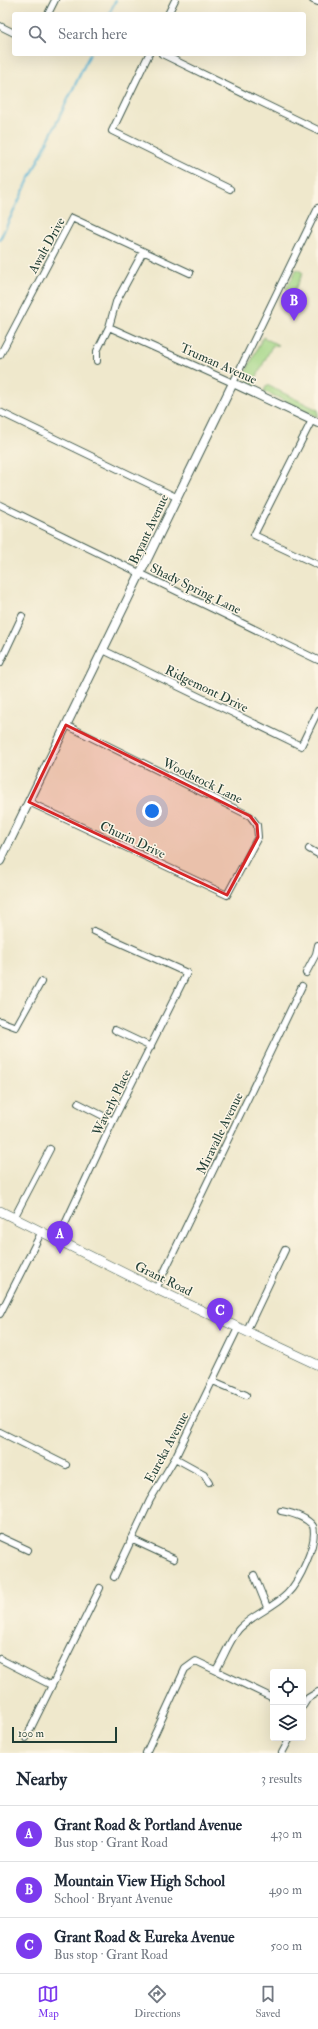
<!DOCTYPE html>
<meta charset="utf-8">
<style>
:root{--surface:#fff;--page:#f6f6f7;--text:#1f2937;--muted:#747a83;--line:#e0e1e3;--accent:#7c3aed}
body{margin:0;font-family:"IM FELL Double Pica",serif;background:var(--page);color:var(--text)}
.controls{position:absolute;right:12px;bottom:12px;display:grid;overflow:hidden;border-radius:4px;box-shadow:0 4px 16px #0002}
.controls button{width:36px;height:36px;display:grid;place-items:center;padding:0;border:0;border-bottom:1px solid var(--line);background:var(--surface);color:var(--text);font:20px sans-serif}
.scale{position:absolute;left:12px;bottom:10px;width:105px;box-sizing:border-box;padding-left:4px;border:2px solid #1f3d34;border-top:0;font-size:11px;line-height:14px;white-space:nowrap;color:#1f3d34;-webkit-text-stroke:3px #fcf5e5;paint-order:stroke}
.you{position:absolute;left:152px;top:811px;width:14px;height:14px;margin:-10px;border:3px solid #fff;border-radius:50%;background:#1a73e8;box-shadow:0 0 0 6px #1a73e833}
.badge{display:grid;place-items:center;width:26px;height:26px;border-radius:50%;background:var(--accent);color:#fff;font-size:13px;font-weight:700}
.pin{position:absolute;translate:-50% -33px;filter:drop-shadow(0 1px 2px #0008)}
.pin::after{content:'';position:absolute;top:21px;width:14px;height:12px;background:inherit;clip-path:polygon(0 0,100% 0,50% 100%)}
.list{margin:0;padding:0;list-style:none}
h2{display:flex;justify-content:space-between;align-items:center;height:52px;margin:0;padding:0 16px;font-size:17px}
h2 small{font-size:13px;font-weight:400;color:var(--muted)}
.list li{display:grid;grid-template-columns:26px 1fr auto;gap:12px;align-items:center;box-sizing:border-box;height:56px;padding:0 16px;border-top:1px solid var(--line)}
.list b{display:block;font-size:15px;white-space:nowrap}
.list p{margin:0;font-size:13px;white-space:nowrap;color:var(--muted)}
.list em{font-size:13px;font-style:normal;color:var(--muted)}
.icon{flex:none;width:22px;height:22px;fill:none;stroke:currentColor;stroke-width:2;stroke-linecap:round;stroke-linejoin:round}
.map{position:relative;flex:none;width:318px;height:1753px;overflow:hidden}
.search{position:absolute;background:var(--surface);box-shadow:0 4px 16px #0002;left:12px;right:12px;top:12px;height:44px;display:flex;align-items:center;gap:10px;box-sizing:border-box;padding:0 14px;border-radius:4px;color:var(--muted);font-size:15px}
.sheet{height:220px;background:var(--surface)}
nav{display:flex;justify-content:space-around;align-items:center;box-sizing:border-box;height:56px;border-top:1px solid var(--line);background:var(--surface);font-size:11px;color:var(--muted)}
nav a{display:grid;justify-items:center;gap:2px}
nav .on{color:var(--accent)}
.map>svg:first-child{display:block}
</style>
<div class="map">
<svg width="318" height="1753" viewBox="0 0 318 1753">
<rect width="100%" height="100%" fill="#fcf5e5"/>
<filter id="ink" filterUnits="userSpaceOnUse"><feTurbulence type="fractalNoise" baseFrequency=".025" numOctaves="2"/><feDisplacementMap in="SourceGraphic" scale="8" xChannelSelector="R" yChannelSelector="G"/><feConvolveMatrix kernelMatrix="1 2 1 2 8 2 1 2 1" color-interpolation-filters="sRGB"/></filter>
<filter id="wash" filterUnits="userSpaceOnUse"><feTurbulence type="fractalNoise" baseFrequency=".012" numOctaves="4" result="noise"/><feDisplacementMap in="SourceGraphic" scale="16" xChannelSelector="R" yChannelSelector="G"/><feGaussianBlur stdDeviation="0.9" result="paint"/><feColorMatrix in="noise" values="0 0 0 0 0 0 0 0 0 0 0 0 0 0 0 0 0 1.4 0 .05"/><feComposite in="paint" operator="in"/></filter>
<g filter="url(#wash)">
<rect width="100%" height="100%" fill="#efe8cc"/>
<path fill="#a3d686" stroke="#618a5d" d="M297,269L303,273L295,289L292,290L286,289Z
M263,337L278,345L272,346L256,378L258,379L255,386L246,379L245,374Z
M267,385L318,410V417L264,391Z"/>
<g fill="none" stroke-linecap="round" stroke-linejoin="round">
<path stroke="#57b4d5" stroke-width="2" d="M109,14L116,0
M0,239L90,54"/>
</g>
</g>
<g filter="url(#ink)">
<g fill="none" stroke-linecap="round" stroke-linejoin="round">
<g stroke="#3e574b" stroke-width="8">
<path id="minor" d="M313,0L318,2
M48,14L55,0
M168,14L175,0
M0,26L14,33
M149,54L112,131L230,189
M162,54L318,130
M109,327L233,383L318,208
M0,355L72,218L190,273
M97,361V351L109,327L116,302L143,252
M0,412L176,497
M312,420L254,535L318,565
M0,505L318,660
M103,650L301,746L318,711
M0,663L22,616
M29,802L227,895L258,837L257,825L250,816L66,725
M309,849L318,854
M306,973L316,954L318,945
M0,1021L16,1027L41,982
M115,1030L151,1047
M78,1103L113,1121
M14,1218L50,1149
M57,1241L113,1121L187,973L94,931
M156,1289L302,986
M0,1314L41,1233
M246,1332L285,1250
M213,1381L246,1395
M0,1432L66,1465
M175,1458L204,1474L209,1482
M0,1537L28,1550
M131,1539L174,1559
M254,1575L267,1607
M114,1577L150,1500L175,1458L238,1328
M0,1659L51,1685
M216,1670C223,1659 231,1637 240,1628C254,1614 274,1607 287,1594C299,1582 318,1543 313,1526C306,1517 292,1513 281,1511
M303,1706L308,1698L318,1692
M26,1738L100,1588
M146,1753L185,1669L196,1661L273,1698
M282,1753L290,1738"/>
</g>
<g stroke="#3e574b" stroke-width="10">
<path id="tertiary" d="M0,861L233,383L318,423"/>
</g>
<g stroke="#3e574b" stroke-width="10">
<path id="secondary" d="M0,1211L156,1289L318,1365"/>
</g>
<use href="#minor" stroke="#fff" stroke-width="6"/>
<use href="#tertiary" stroke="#fff" stroke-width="8"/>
<use href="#secondary" stroke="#fff" stroke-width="9"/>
</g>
</g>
<path fill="#d62828" fill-opacity="0.2" stroke="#d62828" stroke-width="3" stroke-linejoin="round" d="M66,725L250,816L257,825L258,837L227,895L29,802Z"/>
<g text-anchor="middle" stroke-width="3" stroke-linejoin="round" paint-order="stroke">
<g font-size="13" fill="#1f3d34" stroke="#fcf5e5">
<text transform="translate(46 245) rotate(-61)" y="5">Awalt Drive</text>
<text transform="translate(219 363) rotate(24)" y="5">Truman Avenue</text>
<text transform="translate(148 529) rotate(-65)" y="5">Bryant Avenue</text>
<text transform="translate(196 588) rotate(26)" y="5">Shady Spring Lane</text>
<text transform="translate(207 688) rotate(26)" y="5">Ridgemont Drive</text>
<text transform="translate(203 780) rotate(26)" y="5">Woodstock Lane</text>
<text transform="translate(133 839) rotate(25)" y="5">Churin Drive</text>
<text transform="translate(111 1102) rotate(-64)" y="5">Waverly Place</text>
<text transform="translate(219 1133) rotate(-64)" y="5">Miravalle Avenue</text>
<text transform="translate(164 1278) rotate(26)" y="5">Grant Road</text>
<text transform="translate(166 1447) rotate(-62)" y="5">Eureka Avenue</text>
</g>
</g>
</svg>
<div class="controls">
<button><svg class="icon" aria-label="locate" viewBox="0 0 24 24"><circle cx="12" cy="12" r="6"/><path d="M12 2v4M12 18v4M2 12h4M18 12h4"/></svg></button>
<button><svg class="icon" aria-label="layers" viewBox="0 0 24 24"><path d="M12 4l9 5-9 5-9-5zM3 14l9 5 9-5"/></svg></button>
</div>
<div class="scale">100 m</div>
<div class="you"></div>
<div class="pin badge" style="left:60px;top:1254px">A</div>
<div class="pin badge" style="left:294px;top:321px">B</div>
<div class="pin badge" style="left:220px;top:1331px">C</div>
<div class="search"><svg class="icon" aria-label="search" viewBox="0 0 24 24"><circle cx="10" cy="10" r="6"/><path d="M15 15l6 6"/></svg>Search here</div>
</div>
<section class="sheet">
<h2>Nearby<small>3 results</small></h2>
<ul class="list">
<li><span class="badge">A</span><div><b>Grant Road &amp; Portland Avenue</b><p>Bus stop · Grant Road</p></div><em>430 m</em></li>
<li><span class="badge">B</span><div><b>Mountain View High School</b><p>School · Bryant Avenue</p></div><em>490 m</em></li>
<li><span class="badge">C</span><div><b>Grant Road &amp; Eureka Avenue</b><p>Bus stop · Grant Road</p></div><em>500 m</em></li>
</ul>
</section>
<nav>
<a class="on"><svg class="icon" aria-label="map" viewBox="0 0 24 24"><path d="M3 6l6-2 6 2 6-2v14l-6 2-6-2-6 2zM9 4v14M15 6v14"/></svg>Map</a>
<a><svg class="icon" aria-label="directions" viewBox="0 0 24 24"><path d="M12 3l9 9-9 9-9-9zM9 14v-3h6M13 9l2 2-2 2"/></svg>Directions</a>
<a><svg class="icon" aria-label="saved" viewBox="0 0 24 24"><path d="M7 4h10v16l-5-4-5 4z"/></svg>Saved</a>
</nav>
